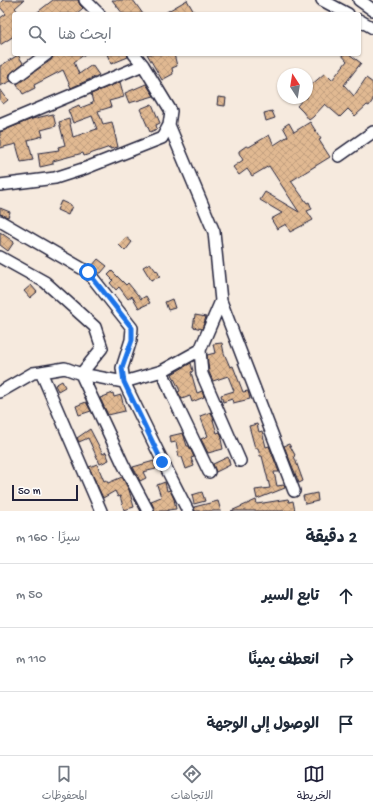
<!DOCTYPE html>
<html lang="ar">
<meta charset="utf-8">
<style>
:root{--surface:#fff;--page:#f6f6f7;--text:#1f2937;--muted:#747a83;--line:#e0e1e3;--accent:#22223b}
body{margin:0;font-family:"Gochi Hand","Playpen Sans Arabic",sans-serif;background:var(--page);color:var(--text);direction:rtl}
.compass{position:absolute;left:277px;top:68px;width:36px;height:36px;border-radius:50%;background:var(--surface);box-shadow:0 1px 3px #0004;rotate:348deg}
.scale{position:absolute;left:12px;bottom:10px;width:66px;box-sizing:border-box;padding-left:4px;border:2px solid #22223b;border-top:0;font-size:11px;line-height:14px;white-space:nowrap;color:#22223b;-webkit-text-stroke:3px #fff;paint-order:stroke}
.stop{position:absolute;width:12px;height:12px;margin:-9px;border:3px solid #1a73e8;border-radius:50%;background:#fff}
.stop.end{background:#1a73e8;border-color:#fff;box-shadow:0 1px 4px #0008}
.list{margin:0;padding:0;list-style:none}
h2{display:flex;justify-content:space-between;align-items:center;height:52px;margin:0;padding:0 16px;font-size:17px}
h2 small{font-size:13px;font-weight:400;color:var(--muted)}
.list li{display:grid;grid-template-columns:26px 1fr auto;gap:12px;align-items:center;box-sizing:border-box;height:64px;padding:0 16px;border-top:1px solid var(--line)}
.list b{display:block;font-size:15px;white-space:nowrap}
.list em{font-size:13px;font-style:normal;color:var(--muted)}
.icon{flex:none;width:22px;height:22px;fill:none;stroke:currentColor;stroke-width:2;stroke-linecap:round;stroke-linejoin:round}
.map{position:relative;flex:none;width:373px;height:511px;overflow:hidden;direction:ltr}
.search{position:absolute;background:var(--surface);box-shadow:0 1px 3px #0004;left:12px;right:12px;top:12px;height:44px;display:flex;align-items:center;gap:10px;box-sizing:border-box;padding:0 14px;border-radius:4px;color:var(--muted);font-size:15px}
.sheet{height:244px;background:var(--surface)}
nav{display:flex;justify-content:space-around;align-items:center;box-sizing:border-box;height:56px;border-top:1px solid var(--line);background:var(--surface);font-size:11px;color:var(--muted)}
nav a{display:grid;justify-items:center;gap:2px}
nav .on{color:var(--accent)}
.map>svg:first-child{display:block}
</style>
<div class="map">
<svg width="373" height="511" viewBox="0 0 373 511">
<defs>
<pattern id="building-cross-hatch" width="8" height="8" patternUnits="userSpaceOnUse"><rect width="8" height="8" fill="#e1b992"/><path d="M0 0l8 8M0 8l8-8" fill="none" stroke="#c19f7f"/></pattern>
</defs>
<rect width="100%" height="100%" fill="#f6eade"/>
<filter id="ink" filterUnits="userSpaceOnUse"><feTurbulence type="fractalNoise" baseFrequency=".025" numOctaves="2"/><feDisplacementMap in="SourceGraphic" scale="8" xChannelSelector="R" yChannelSelector="G"/><feConvolveMatrix kernelMatrix="1 2 1 2 8 2 1 2 1" color-interpolation-filters="sRGB"/></filter>
<g filter="url(#ink)">
<path fill="url(#building-cross-hatch)" stroke="#22223b" d="M3,0H24L15,8L20,14H14V36L0,45V18L6,14L0,7V3Z
M53,0H78L80,5L83,8L76,14H35Z
M112,0H133L143,14H123Z
M187,0L195,14H163Z
M54,54H85L74,62L79,74L92,65L99,75L71,88L63,70L34,85L35,88L23,94L17,84L51,60Z
M107,54H127L128,57L111,64Z
M147,54H174L177,66L172,68L173,74L162,80Z
M341,54H349L361,63L344,85L354,96L366,78L373,83V100L369,106L367,105L355,116L348,109L340,117L325,104L313,117L309,120L303,112L297,106L304,98H307V83L310,86L325,73L332,80L347,61Z
M18,55L23,63L10,74L9,77L11,81L0,86V66Z
M120,82L124,97L109,101L111,107L98,111L103,124L112,122L118,147L110,149V147L84,156L83,153L53,161V164L40,167L38,153L59,150L58,147L65,145L59,122L69,119L73,137L97,129L92,116L73,123L68,110L79,105L80,108L93,103L91,94Z
M146,84L154,96L129,103L125,93Z
M0,89L8,100L3,104L0,100Z
M218,97L226,98L225,106L217,105Z
M152,104L160,123L156,125L157,129L150,132L140,109Z
M272,111L275,118L266,121L264,113Z
M53,114L56,126L41,130L43,136L28,140L33,160L21,162L16,144L0,148V132L32,119Z
M310,122L321,139L319,140L330,157L291,181L307,203L309,202L312,209L307,211L313,220L290,232L286,224L277,229L271,219L282,213L260,200L265,192L299,212L269,166L252,176L247,169L239,175L233,167L243,160L239,153V151L246,146L249,147L269,135L274,145L288,136L283,127L289,123L294,132Z
M61,201L72,206L68,215L57,210Z
M0,208L10,212L8,217L0,214Z
M0,232L14,242L8,251L0,245Z
M126,237L132,242L125,251L119,245Z
M98,259L107,266L101,273H98L92,266Z
M150,263L156,271L157,270L160,277L151,280L143,267Z
M112,271L126,285L128,283L141,299L146,296L150,303L139,308L132,296L128,299L119,287L116,290L110,283L113,280L108,275Z
M31,285L37,292L30,298L24,291Z
M172,299L175,308L168,310L165,302Z
M195,315L206,317L202,329L193,327Z
M222,343L224,353L230,367L233,366L243,392L248,391L250,399L233,403L232,399L223,402L221,395L234,391L228,376L213,381L209,372L207,355L215,353L213,344Z
M191,363L193,371L191,372L197,393L202,391L204,397L192,402L190,396L182,399L178,392L180,391L172,374Z
M62,381L65,387L58,391L55,385Z
M113,393L114,397L121,395L125,411L108,415L100,398Z
M86,402L91,411L79,415L76,406Z
M211,412L214,420H213L217,433L220,432L222,438L221,439L223,449L208,453L201,439L208,436L200,416Z
M257,424L259,432L262,431L266,447L269,446L279,472H274L277,486L284,485L285,488L257,499L255,490L270,488L262,456H260L258,448H255L249,426Z
M90,429L103,454L106,452L109,460L100,464L88,438L79,442L77,438Z
M183,433L187,446H189L194,457L191,458L194,466L186,469L182,457H179L176,442L171,443L170,436Z
M289,444L295,455L294,456L303,481L299,483L284,446Z
M228,457L230,465L216,472L213,464Z
M154,461L156,469L143,472L146,478L140,481L133,467Z
M97,464L104,481L106,480L108,483L122,477L129,490L134,507L124,510L120,496L118,497L115,491L103,498L89,467Z
M165,482L167,491L170,490L174,499L176,509L168,510V511H155L151,501L161,497L157,485Z
M202,492L205,501L194,504L192,495Z
M317,493L318,501L305,504L303,496Z
M288,499L289,502L293,501L295,511H231L256,500L257,504Z
M218,501L221,511H195L194,507Z"/>
<g fill="none" stroke-linecap="round" stroke-linejoin="round">
<g stroke="#22223b" stroke-width="14">
<path id="minor" d="M85,0L99,14
M322,0L348,14
M359,0L373,10
M359,20L373,28
M16,77L47,54
M0,125L143,65
M339,156L373,132
M0,185L55,178L86,168L162,138L169,125L171,111L143,65L134,54
M0,221L88,272L132,328L131,340L122,368L124,382L163,462L188,511
M0,257L45,282L95,327L102,348L81,374L123,464L148,511
M221,301L294,491
M200,350L202,374L240,461
M162,371L172,395L209,472
M0,392L33,373L41,372
M101,511L41,372L65,368L81,374L124,382L162,371L200,350L221,301L214,232L169,125"/>
</g>
<use href="#minor" stroke="#fff" stroke-width="11"/>
</g>
</g>
<g fill="none" stroke-linecap="round" stroke-linejoin="round" filter="url(#ink)">
<path stroke="#1a73e8" stroke-width="5" d="M88,272L132,328V340L122,368L124,382L162,462"/>
</g>
</svg>
<svg class="compass" viewBox="-18 -18 36 36"><path d="M0-13l5 13h-10z" fill="#e53935"/><path d="M0 13l5-13h-10z" fill="#747a83"/></svg>
<div class="scale">50 m</div>
<div class="stop" style="left:88px;top:272px"></div>
<div class="stop end" style="left:162px;top:462px"></div>
<div class="search"><svg class="icon" aria-label="search" viewBox="0 0 24 24"><circle cx="10" cy="10" r="6"/><path d="M15 15l6 6"/></svg>ابحث هنا</div>
</div>
<section class="sheet">
<h2>2 دقيقة<small>سيرًا · 160 m</small></h2>
<ul class="list">
<li><svg class="icon" aria-label="ahead" viewBox="0 0 24 24"><path d="M12 20V5M6 11l6-6 6 6"/></svg><div><b>تابع السير</b></div><em>50 m</em></li>
<li><svg class="icon" aria-label="right" viewBox="0 0 24 24"><path d="M7 20v-9h11M14 6l5 5-5 5"/></svg><div><b>انعطف يمينًا</b></div><em>110 m</em></li>
<li><svg class="icon" aria-label="arrive" viewBox="0 0 24 24"><path d="M6 21V4h12l-3 4 3 4H6"/></svg><div><b>الوصول إلى الوجهة</b></div></li>
</ul>
</section>
<nav>
<a class="on"><svg class="icon" aria-label="map" viewBox="0 0 24 24"><path d="M3 6l6-2 6 2 6-2v14l-6 2-6-2-6 2zM9 4v14M15 6v14"/></svg>الخريطة</a>
<a><svg class="icon" aria-label="directions" viewBox="0 0 24 24"><path d="M12 3l9 9-9 9-9-9zM9 14v-3h6M13 9l2 2-2 2"/></svg>الاتجاهات</a>
<a><svg class="icon" aria-label="saved" viewBox="0 0 24 24"><path d="M7 4h10v16l-5-4-5 4z"/></svg>المحفوظات</a>
</nav>
